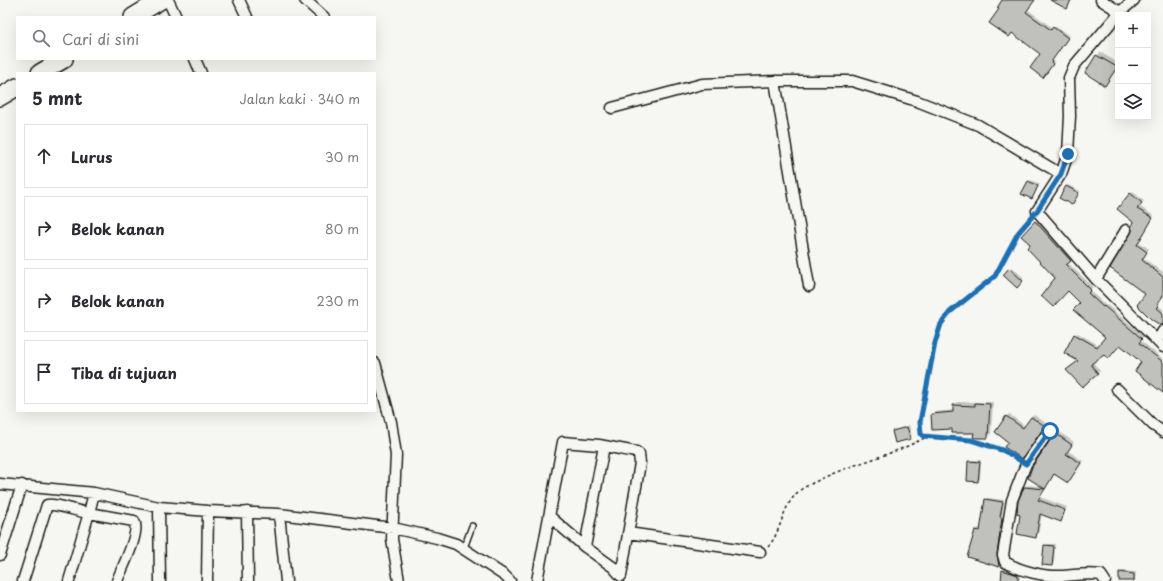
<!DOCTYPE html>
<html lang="id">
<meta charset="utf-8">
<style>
:root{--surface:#fff;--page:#f2f2f3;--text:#2b2b33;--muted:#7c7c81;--line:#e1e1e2}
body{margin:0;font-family:"Playpen Sans",sans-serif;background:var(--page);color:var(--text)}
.controls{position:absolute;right:12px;top:12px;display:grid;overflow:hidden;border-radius:0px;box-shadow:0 4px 16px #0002}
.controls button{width:36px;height:36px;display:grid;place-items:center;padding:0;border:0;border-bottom:1px solid var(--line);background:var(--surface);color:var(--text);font:20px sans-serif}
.stop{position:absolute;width:12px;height:12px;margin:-9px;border:3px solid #1f6fb2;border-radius:50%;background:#fff}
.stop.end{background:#1f6fb2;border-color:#fff;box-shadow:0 1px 4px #0008}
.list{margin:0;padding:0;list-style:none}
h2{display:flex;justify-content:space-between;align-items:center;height:52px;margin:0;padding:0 16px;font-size:17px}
h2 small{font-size:13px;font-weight:400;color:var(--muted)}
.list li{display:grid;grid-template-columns:26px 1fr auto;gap:12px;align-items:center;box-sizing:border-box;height:64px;margin:0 8px 8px;padding:0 8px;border:1px solid var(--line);border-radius:0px}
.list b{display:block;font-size:15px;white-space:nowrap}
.list em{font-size:13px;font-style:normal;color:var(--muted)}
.icon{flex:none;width:22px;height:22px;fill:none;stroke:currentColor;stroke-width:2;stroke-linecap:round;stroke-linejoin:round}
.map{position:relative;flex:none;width:1163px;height:581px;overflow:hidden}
.search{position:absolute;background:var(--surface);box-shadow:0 4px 16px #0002;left:16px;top:16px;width:360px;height:44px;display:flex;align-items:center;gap:10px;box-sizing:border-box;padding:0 14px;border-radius:0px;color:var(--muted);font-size:15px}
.panel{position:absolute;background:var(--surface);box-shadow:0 4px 16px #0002;left:16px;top:72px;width:360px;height:340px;border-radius:0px}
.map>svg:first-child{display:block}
</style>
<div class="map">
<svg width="1163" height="581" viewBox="0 0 1163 581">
<rect width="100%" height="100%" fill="#f6f6f2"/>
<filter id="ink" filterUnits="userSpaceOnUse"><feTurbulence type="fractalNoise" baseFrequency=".025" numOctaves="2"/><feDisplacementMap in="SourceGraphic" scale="8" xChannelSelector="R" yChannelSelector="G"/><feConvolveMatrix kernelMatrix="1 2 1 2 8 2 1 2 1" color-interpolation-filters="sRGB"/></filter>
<g filter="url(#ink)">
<path fill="#0003" d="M1003,0H1034L1028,10L1053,28L1055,26L1070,36L1052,60L1055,62L1045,75L1041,54L1000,9Z
M1100,52L1118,63L1105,85L1086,73Z
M1031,180L1040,184L1033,196L1029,182Z
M1068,185L1080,191L1072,204L1066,187Z
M1133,192L1144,201L1139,206L1154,216L1139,242L1149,249L1143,258L1163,272V295L1158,302L1160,303L1158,306L1163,309V324L1147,294L1134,231V222L1130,194Z
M1038,220L1072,258L1067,262L1093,287L1090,290L1106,306L1107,305L1144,336L1140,340L1163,359V390L1142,362L1120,344L1093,362L1100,371L1082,386L1075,335L1078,333L1100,346L1107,337L1082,303L1057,278L1032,244L1023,236Z
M1012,267L1024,278L1017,286L1004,275Z
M957,402H993L991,434L988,437L953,428L932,415L935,412L954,410V405Z
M1009,414L1025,426L1034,415L1046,423L1024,455L996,431Z
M909,425L912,436L910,438L893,432Z
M1058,431L1074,442L1068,451L1083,461L1070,480L1055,473L1045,487L1040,497L1067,507L1061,521L1042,514L1038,534L1036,536L1025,487L1028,485L1044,487L1056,434Z
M971,460H981L980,479L978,481L969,462Z
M988,498L1004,500L1002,516H1004L998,552L1001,563L999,564L969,557L976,530L978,528L981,529L986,500Z
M1047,544H1055L1054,563L1052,565L1045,546Z
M1005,569L1020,573L1019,581H1002L1003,571Z
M1122,571L1136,572L1135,581H1120V573Z"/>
<path fill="#c0c0bd" stroke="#1c1c1c" d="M1002,0H1035L1026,12L1051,30L1053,27L1068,38L1051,62L1053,64L1043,78L1030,68L1040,54L1012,33L1009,37L989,23L999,9L997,8Z
M1050,0H1071L1067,9Z
M1096,55L1117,67L1105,86L1085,73Z
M1028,181L1038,186L1032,199L1021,194Z
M1066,186L1079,193L1072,205L1059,198Z
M1130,193L1142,203L1137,209L1153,218L1137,245L1147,252L1142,260L1163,277V296L1157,304L1159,306L1157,308L1163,313V325H1160L1151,319L1137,305L1145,294L1110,268L1132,231L1131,226L1133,222L1117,209Z
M1035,221L1071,261L1066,265L1091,290L1088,293L1103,307L1104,306L1142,339L1139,343L1163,362V393L1135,371L1141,362L1120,345L1108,359L1104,355L1091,364L1098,374L1082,387L1066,370L1078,361L1064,353L1074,334L1097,347L1105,337L1073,310L1080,303L1068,291L1053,307L1041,296L1055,278L1027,248L1030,244L1021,236Z
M1009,268L1023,281L1017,288L1003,275Z
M975,403L990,404L988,438H973L974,433H952V429L932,430L931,414L953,412V405L975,406Z
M1006,416L1023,428L1031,417L1045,426L1022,459L1004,447L1008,442L995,432Z
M907,427L911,439L895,443L892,431Z
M1055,433L1072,445L1066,454L1081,463L1068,483L1054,474L1045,489L1028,478L1032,467Z
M968,461L980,462L978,482L967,481Z
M1024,487L1045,489L1038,500L1065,510L1061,522L1040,514L1036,538L1017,534L1020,515L1017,514L1018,501Z
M985,499L1003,502L1000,517L1002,518L997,554L999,567L967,557L975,530L980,531Z
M1044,545L1054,546L1052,566L1042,565Z
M1002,570L1018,575V581H1001Z
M1119,572L1134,574V581H1119Z"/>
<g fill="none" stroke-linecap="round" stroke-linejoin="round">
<g stroke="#1c1c1c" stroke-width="8">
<path id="lane" d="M464,548L472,526"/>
</g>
<g stroke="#1c1c1c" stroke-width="13">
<path id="street" d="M168,0L176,17
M239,0L247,17
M305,0L324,17
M1101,0L1120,12
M1134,0L1120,12L1074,66L1069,78L1070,116L1068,154L1061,174L1037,211L1096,279L1163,347
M195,59L201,73
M775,81L809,286
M612,108L702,84L775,81H852L917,101L978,125L1061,174
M1096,279L1126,230
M1157,341L1163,331
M375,363L391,422L396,455L392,539L399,581
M1117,389L1153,425L1163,432
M1049,431L1026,464L1012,500L1003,555L1005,562C1020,571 1045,577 1063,576C1076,575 1088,573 1101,575L1105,581
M0,484L94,493L159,507L208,511L279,514L393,528L437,538L456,544L505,576L510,581
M159,507L160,581
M247,512L248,581
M279,514L286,581
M628,533L760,552
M585,547L604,446
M0,555L22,485
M23,581L47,505C55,503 78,512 89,513L94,493
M69,581L89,513L134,521C141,532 122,568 117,581
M207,581L208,511
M537,581L563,442L599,445L636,452L639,454L640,463L621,576L613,567L585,547L549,516"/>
</g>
<g stroke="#1c1c1c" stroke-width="20">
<path id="highway" d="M133,17L161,0
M40,73L64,59
M0,97L17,87"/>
</g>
<path stroke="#1c1c1c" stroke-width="1.5" stroke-dasharray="3 3" stroke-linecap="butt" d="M1017,459L988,444L971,440L923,436L921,434L920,421L935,343L941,324L950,312L995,276L1018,233L1031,219
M768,547C782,531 781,508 798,492C803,487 811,484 817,481C852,463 892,456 926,437"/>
<use href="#lane" stroke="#f6f6f2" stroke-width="5"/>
<use href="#street" stroke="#f6f6f2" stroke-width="10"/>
<use href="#highway" stroke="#f6f6f2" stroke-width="17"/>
</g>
</g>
<g fill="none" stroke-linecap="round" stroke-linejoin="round" filter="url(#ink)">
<path stroke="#1f6fb2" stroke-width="5" d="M1050,431L1026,464L1005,451L971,440L923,436L921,434L920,422L935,343L941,324L950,312L995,276L1018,233L1037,211L1061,174L1068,154"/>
</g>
</svg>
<div class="controls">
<button>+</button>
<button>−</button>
<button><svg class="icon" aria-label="layers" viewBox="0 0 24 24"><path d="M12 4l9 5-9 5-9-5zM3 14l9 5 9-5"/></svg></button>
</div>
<div class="stop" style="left:1050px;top:431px"></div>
<div class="stop end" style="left:1068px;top:154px"></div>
<div class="search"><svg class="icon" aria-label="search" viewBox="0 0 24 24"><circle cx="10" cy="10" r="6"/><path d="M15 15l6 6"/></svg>Cari di sini</div>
<section class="panel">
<h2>5 mnt<small>Jalan kaki · 340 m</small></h2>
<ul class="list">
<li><svg class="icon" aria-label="ahead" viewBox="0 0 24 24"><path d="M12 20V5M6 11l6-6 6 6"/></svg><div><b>Lurus</b></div><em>30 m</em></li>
<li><svg class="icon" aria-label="right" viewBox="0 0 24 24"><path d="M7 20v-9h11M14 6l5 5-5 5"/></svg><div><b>Belok kanan</b></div><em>80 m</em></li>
<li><svg class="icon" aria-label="right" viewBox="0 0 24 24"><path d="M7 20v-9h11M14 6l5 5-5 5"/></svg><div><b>Belok kanan</b></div><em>230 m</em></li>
<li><svg class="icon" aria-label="arrive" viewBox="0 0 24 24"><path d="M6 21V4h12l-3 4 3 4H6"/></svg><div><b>Tiba di tujuan</b></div></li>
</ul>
</section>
</div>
